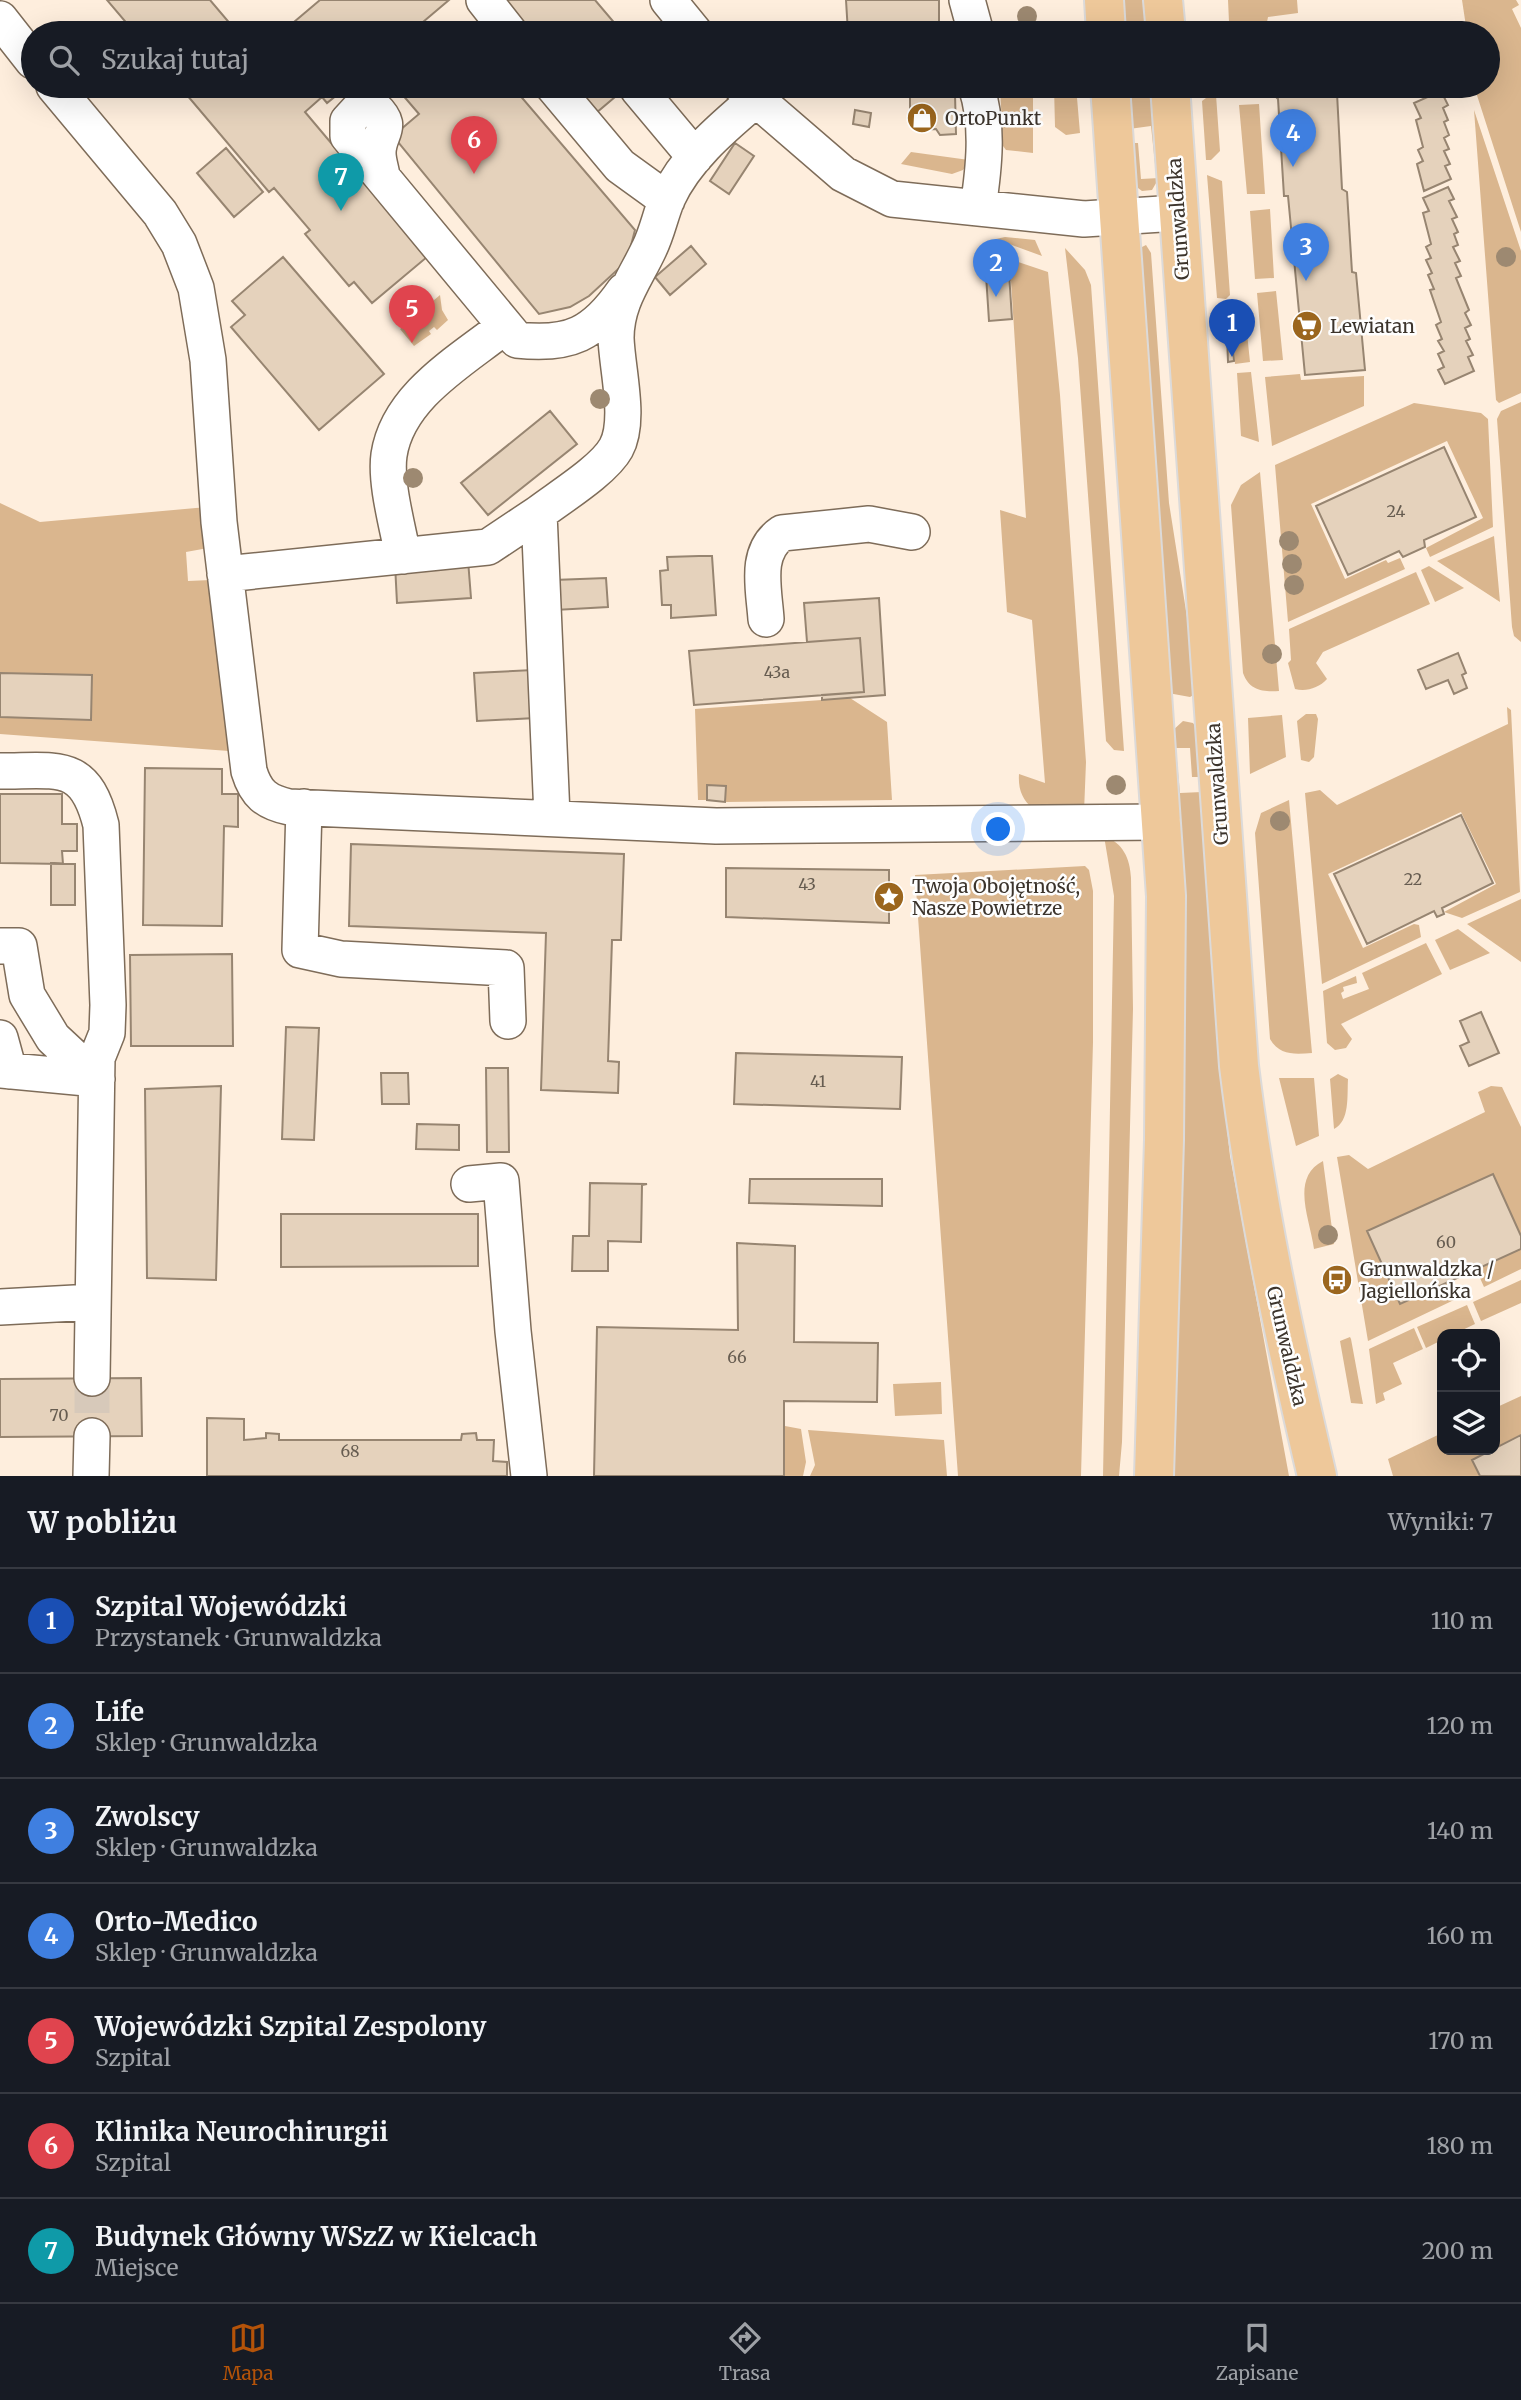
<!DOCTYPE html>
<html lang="pl">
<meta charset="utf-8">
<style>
:root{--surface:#171b24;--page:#242831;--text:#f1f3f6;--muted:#9ea1a6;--line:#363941;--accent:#b45309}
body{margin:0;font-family:Merriweather,serif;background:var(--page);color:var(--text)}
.controls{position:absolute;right:21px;bottom:21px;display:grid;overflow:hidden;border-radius:14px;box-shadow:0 7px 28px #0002}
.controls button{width:63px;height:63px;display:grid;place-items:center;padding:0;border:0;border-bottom:2px solid var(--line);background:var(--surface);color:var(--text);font:35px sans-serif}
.you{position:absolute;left:999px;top:830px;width:24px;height:24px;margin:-18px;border:5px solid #fff;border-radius:50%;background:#1a73e8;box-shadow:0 0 0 10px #1a73e833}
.badge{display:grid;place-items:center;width:46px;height:46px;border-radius:50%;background:var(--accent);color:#fff;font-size:23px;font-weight:700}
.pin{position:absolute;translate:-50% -58px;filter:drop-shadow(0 2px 4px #0008)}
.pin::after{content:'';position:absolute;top:37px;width:24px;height:21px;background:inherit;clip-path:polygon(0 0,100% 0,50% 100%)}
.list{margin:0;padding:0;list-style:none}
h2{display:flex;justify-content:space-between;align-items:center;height:91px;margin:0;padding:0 28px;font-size:30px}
h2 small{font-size:23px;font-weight:400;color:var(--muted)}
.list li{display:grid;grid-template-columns:46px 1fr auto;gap:21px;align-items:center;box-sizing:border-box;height:105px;padding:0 28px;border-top:2px solid var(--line)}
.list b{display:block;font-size:26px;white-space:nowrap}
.list p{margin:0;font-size:23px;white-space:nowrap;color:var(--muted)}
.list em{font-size:23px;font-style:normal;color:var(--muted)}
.icon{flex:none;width:38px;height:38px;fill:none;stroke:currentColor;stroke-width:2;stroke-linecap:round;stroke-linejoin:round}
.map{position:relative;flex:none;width:1521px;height:1476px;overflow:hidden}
.search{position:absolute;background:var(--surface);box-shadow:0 7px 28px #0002;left:21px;right:21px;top:21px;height:77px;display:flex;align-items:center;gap:18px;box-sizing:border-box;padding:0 24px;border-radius:38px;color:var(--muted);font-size:26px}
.sheet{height:826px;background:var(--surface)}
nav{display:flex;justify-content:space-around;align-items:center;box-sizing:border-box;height:98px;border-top:2px solid var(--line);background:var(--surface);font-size:19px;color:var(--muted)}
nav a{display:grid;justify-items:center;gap:4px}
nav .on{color:var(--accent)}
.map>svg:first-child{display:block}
</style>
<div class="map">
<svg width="1521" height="1476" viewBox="0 0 1521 1476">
<rect width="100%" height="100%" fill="#feeedd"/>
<path fill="#dab68e" d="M1120,0H1147L1149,33H1122Z
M1228,0H1297L1298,13L1268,17L1267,22L1234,27L1229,22Z
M1462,0H1516L1519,5L1512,9L1521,28V232L1474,86H1488V33H1467Z
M1000,86H1033V153L1006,150L1003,146Z
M1054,86H1076L1080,133L1066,135L1055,127Z
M1126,86H1152L1158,163L1155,164L1151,126L1129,129Z
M1210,95H1216L1220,151L1211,160H1206L1202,101Z
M1259,104L1265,194H1247L1239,105Z
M1474,110L1521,251V393L1499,403L1496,400Z
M1130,143H1138L1141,179L1159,178L1152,190L1142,191L1134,185Z
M911,152L969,160L963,170L952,174L901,164Z
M1207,175L1222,181L1230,295L1226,299L1217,298Z
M1270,209L1274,278L1255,279L1250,211Z
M1005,237L1035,240L1042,256L996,239Z
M1146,245L1151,253L1169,503L1187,617L1195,694L1190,697L1168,693L1138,249Z
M1065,248L1085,270L1091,285L1124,751L1114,750L1106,741L1078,358Z
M986,251L1048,272L1060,395L1086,762L1084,812L1033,809C1022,799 1018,789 1019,774L1045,783L1032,620L1007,612L1000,510L1026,518L1011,281L985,272Z
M1276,291L1283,360L1263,361L1257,293Z
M440,295L442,310L448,320L437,330L434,327L429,331L431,334L414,346L400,329Z
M1244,304L1250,362L1235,364L1232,306Z
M1251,372L1259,442L1241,436L1237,373Z
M1300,374L1301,380L1364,376V406L1272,446L1265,377Z
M1521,402V642L1514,636L1512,627L1497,419L1501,411Z
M1414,403L1481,413L1488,419L1493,527L1430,557L1426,548L1483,518L1447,441L1311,504L1345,579L1386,560L1388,563L1400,558L1405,569L1288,622L1275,465Z
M1260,472L1279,691C1262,692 1249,690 1243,673L1231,505L1241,485Z
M0,503L40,522L207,507L208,548L186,552L188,581L211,580L225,670L229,751L0,734Z
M1494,536L1500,602L1437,561Z
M1429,566L1464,588L1435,602L1421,570Z
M1416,572L1430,604L1323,652L1316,663L1327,679C1319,688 1306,692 1295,689L1288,663L1291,660L1289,629Z
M850,698L887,722L892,800L725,802V786L708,785L707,800H698L695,709Z
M1507,707L1511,710L1520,892L1462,918L1444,912L1496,884L1461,812L1328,874L1363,948L1414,924L1419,925L1421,937L1322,984L1305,793L1320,790L1337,805L1508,724Z
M1306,714H1316L1318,719L1314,757L1309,762L1301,760L1297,721Z
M1282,715L1286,757L1250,774L1248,718Z
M1183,721L1193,723L1198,730L1202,777H1192L1190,748H1172L1171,732Z
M1177,761L1180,793L1202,792L1219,1056L1230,1156L1289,1476H1171L1173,762Z
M1289,800L1312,1053C1295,1054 1280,1056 1270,1039L1255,833L1261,813Z
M1104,836C1123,843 1130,858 1131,878L1133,1009L1122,1442L1119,1476H1103L1114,896Z
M1085,866L1089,870L1093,891V1042L1081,1476H958L915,875Z
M1521,899V962L1467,924Z
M1458,929L1490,953L1450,970L1435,940Z
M1426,943L1442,974L1341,1024L1352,1039L1346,1048L1335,1050L1327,1043L1323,991L1356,976L1357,983L1343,987L1344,991L1341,993L1343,999L1369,989L1362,973Z
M1338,1074L1348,1079C1347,1096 1350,1121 1334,1129L1330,1079Z
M1279,1078H1314L1319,1136L1296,1146Z
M1491,1086L1502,1087L1521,1127V1236L1493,1174L1367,1231L1400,1304L1447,1282L1454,1300L1368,1341L1337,1157L1349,1155L1368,1169L1485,1112L1478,1092Z
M1323,1161L1334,1244L1314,1249C1310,1219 1290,1178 1323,1161Z
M1521,1249V1269L1484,1287L1476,1269Z
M1521,1280V1303L1481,1321L1473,1302Z
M1467,1305L1475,1324L1454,1334H1442V1340L1426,1348L1417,1327Z
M1414,1328L1423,1349L1393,1363L1402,1384L1383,1393L1385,1400L1376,1404L1369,1349Z
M1350,1337L1351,1339L1363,1404L1351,1403L1340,1341Z
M941,1382L942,1414L895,1416L893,1384Z
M1521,1396V1435L1495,1448V1408Z
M785,1426L801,1429L806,1462L803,1476H785Z
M808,1430L944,1440L947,1476H810L815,1465Z
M1442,1433V1450H1492L1472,1460L1480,1476H1393L1388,1459Z"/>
<path fill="#e5d2bc" stroke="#978571" stroke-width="2" d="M107,0H210L238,33H135Z
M320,0H449L410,33H281Z
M501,0H595L623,33H529Z
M846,0H939V28L937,33H848Z
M1335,27V33H1271V32Z
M183,86H348L327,103L322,97L305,112L427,257L372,303L354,282L349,286L305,234L310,230L274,188L269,192L181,88Z
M395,86H447L451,90L456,86H512L635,230L627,261L589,296L570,307L539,314L393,136L419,114Z
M574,86H628L596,113Z
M1275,86H1337L1338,93L1276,96Z
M1416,86H1441L1420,95Z
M934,89L935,94H955L956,134L940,135L936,129L916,130L910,124V90Z
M1441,91L1448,105L1443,108L1448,120L1444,122L1449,135L1444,138L1449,149L1444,151L1450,164L1445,166L1451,179L1424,191L1417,164L1423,161L1418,150L1423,147L1416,120L1421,118L1414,103Z
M1337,93L1342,189L1347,192L1352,272L1356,273L1365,370L1305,375L1288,196H1284L1278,99L1275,96Z
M855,110L871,113L869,127L853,124Z
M735,143L754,156L729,194L710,181Z
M226,148L263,192L234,217L197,173Z
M1448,187L1454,199L1449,201L1457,217L1452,219L1458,232L1454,234L1458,245L1453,247L1460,261L1455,263L1461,276L1456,278L1469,310L1465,313L1471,325L1465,328L1470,339L1466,341L1473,355L1468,357L1474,371L1445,384L1438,370L1444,367L1438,354L1444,351L1438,341L1442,339L1436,325L1441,322L1430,290L1434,289L1428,275L1432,273L1426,260L1431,258L1426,247L1431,244L1423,213L1429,211L1423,198Z
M691,246L706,264L670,295L655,277Z
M283,257L384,374L319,430L231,327L245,315L232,301Z
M1009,273L1012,319L989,321L986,275Z
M1227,335H1232L1234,361L1228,362Z
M550,411L577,444L488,515L461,483Z
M1444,447L1476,517L1424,540L1425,547L1403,557L1399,551L1348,575L1316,506Z
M699,556H712L716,615L671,618V605H662L660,571L668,570L667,557Z
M468,560L471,598L397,603L395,564Z
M606,578L608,607L555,610L554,580Z
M879,598L885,695L822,700V695L864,692L860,638L807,642L804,603Z
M860,638L864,692L694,705L689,651Z
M1458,653L1466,673L1462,675L1467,688L1454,694L1448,680L1426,689L1418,670Z
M533,670L535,718L477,721L474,673Z
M0,673L92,675L91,720L0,717Z
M145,768L222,769V794H238V827L224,826L222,926L143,925Z
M707,785L726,786L725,802L707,800Z
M0,794H62V824H77V851H62L63,864L0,863Z
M1461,815L1493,883L1442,908L1444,914L1437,917L1434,911L1367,944L1334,874Z
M351,844L624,854L621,940H612L608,1061L619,1062L618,1093L541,1090L546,933L349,926Z
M51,863L75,864V905H51Z
M726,868L889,870V923L726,917Z
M232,954L233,1046H131L130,955Z
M1481,1012L1499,1053L1469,1066L1460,1046L1469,1042L1460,1021Z
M286,1027L319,1028L314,1140L282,1139Z
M736,1053L902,1057L900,1109L734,1104Z
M486,1068H508L509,1152H487Z
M381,1073H408L409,1104H382Z
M221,1086L216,1280L147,1278L145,1089Z
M417,1124L459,1125V1150L416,1149Z
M1493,1174L1521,1236V1249L1400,1304L1367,1231Z
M750,1179H882V1206L749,1203Z
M590,1183L647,1184L642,1185L641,1242L608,1241V1271H572L573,1236H589Z
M281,1214H478V1266L281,1267Z
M737,1243L795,1246L794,1342L878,1343L877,1402L784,1401V1476H594L597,1327L738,1330Z
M1338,1267L1342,1291L1334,1293L1330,1269Z
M141,1378L142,1436L0,1437V1379Z
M207,1418L244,1419V1440L266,1438V1433L279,1434V1440H461L462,1434L476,1433L477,1440H494L493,1461L507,1462V1476H207Z
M1521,1435V1476H1480L1472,1460Z"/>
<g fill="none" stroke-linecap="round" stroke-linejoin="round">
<path stroke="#d7c9ba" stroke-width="35" stroke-dasharray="35 18" stroke-linecap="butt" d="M92,1378V1436"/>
<g stroke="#7e6c59" stroke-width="38">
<path id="minor" d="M484,0L510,33
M668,0L695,33
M967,0L976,33
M0,19L33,61
M54,86L160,213L179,244L196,288L208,360L219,522L249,771C256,794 266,802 289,807L716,826L1162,822
M553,86L620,166L667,200
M741,86L843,174L892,199L1084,219L1177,213
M976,86C989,124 984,168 978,208
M638,89L695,157
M382,176C381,169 378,161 378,153C378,131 396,128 373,107L359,109L348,121V136L517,340C570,346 594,334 624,291
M403,556C398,528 385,483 389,455C398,395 463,360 505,326
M225,574L488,547L539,513
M766,619C764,589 754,552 782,533L869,524L912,532
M0,771C59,771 85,761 101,825L108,1005L107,1033L97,1058L92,1378
M304,807L300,950L341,959L506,968L508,1021
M552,816L539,513C560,497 604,470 616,448C631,421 617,369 616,338C616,302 635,279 649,249C657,233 660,216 667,199C685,159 722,128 755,100
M0,946H19L27,995L53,1038L97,1079
M0,1038L9,1071
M0,1070L97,1079
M469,1184L501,1181L513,1331L529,1476
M0,1307L93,1302
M91,1476L92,1436"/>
</g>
<g stroke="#dcdad9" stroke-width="42">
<path id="major" d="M1104,0L1106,33
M1163,0L1166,33
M1110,86L1166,896L1164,1140L1154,1476
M1170,86L1239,1066C1256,1205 1285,1340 1317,1476"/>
</g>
<use href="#minor" stroke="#fff" stroke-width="35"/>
<use href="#major" stroke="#eec89a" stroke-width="38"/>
</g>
<g fill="#9d8971">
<circle cx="1027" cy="16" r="10"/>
<circle cx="1506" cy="257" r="10"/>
<circle cx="600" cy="399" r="10"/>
<circle cx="413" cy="478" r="10"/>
<circle cx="1289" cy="541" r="10"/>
<circle cx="1292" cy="564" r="10"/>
<circle cx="1294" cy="585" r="10"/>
<circle cx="1272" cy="654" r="10"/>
<circle cx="1116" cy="785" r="10"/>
<circle cx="1280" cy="821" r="10"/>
<circle cx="1328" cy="1235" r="10"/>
</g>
<defs>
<g id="shop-disc" transform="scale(1.575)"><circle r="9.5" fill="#9b661e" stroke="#fefefe"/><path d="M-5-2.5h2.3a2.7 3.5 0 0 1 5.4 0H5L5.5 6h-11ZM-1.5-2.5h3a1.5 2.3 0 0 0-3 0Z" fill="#fff"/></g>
<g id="supermarket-disc" transform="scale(1.575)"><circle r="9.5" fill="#9b661e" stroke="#fefefe"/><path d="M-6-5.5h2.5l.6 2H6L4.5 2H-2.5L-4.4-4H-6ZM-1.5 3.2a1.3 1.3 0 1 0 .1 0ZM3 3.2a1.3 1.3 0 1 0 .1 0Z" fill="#fff"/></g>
<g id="sight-disc" transform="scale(1.575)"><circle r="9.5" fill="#9b661e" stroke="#fefefe"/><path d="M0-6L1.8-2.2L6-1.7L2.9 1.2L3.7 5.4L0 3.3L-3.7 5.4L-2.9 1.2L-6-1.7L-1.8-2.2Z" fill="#fff"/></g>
<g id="bus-disc" transform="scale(1.575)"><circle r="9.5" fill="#9b661e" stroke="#fefefe"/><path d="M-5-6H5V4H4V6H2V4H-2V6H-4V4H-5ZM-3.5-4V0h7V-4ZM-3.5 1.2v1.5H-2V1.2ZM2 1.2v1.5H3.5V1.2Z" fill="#fff"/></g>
</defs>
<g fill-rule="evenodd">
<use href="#shop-disc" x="922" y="118"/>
<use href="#supermarket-disc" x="1307" y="326"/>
<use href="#sight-disc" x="889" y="897"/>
<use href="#bus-disc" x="1337" y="1280"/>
</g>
<g text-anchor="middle" stroke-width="5" stroke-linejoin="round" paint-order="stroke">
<g font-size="16" fill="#665c50">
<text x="1396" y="517">24</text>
<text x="777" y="678">43a</text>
<text x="1413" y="885">22</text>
<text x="807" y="890">43</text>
<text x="818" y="1087">41</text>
<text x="1446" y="1248">60</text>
<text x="737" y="1363">66</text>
<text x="59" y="1421">70</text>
<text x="350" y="1457">68</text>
</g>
<g font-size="19" fill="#3c342c" stroke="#fefefe" text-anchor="start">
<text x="945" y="125">OrtoPunkt</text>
<text x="1330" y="333">Lewiatan</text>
<text x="912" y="893">Twoja Obojętność,<tspan x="912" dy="22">Nasze Powietrze</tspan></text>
<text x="1360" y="1276">Grunwaldzka /<tspan x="1360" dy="22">Jagiellońska</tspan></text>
</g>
<g font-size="19" fill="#3c342c" stroke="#fefefe">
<text transform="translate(1178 219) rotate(-94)" y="7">Grunwaldzka</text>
<text transform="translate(1217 784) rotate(-94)" y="7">Grunwaldzka</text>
<text transform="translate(1287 1346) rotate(77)" y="7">Grunwaldzka</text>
</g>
</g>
</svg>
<div class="controls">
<button><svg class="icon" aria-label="locate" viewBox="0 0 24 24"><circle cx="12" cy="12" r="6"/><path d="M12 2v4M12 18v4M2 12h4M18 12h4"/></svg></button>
<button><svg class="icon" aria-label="layers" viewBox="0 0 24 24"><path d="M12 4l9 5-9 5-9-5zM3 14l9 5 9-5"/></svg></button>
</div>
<div class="you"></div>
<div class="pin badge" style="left:1232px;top:357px;background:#1a4fb4">1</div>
<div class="pin badge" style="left:996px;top:297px;background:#3f7fe0">2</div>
<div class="pin badge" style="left:1306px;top:281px;background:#3f7fe0">3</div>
<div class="pin badge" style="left:1293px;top:167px;background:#3f7fe0">4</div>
<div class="pin badge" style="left:412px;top:343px;background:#e0444e">5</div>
<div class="pin badge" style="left:474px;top:174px;background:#e0444e">6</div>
<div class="pin badge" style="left:341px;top:211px;background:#0f9aa8">7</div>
<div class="search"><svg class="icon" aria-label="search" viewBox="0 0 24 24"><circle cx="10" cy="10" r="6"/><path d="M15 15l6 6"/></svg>Szukaj tutaj</div>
</div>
<section class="sheet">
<h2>W pobliżu<small>Wyniki: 7</small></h2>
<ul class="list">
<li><span class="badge" style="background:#1a4fb4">1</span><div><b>Szpital Wojewódzki</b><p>Przystanek · Grunwaldzka</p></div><em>110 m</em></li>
<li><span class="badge" style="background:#3f7fe0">2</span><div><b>Life</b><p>Sklep · Grunwaldzka</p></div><em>120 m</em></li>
<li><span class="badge" style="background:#3f7fe0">3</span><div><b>Zwolscy</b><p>Sklep · Grunwaldzka</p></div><em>140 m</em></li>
<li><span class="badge" style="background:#3f7fe0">4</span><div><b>Orto-Medico</b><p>Sklep · Grunwaldzka</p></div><em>160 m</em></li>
<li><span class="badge" style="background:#e0444e">5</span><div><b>Wojewódzki Szpital Zespolony</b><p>Szpital</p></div><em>170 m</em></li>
<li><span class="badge" style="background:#e0444e">6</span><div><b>Klinika Neurochirurgii</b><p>Szpital</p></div><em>180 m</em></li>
<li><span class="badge" style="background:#0f9aa8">7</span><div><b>Budynek Główny WSzZ w Kielcach</b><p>Miejsce</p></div><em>200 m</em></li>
</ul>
</section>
<nav>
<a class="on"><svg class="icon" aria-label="map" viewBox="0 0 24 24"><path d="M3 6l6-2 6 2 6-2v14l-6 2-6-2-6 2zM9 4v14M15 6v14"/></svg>Mapa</a>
<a><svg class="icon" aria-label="directions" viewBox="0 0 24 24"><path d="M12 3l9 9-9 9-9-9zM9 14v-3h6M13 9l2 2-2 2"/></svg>Trasa</a>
<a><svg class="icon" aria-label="saved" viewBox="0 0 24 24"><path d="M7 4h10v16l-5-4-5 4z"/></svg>Zapisane</a>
</nav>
